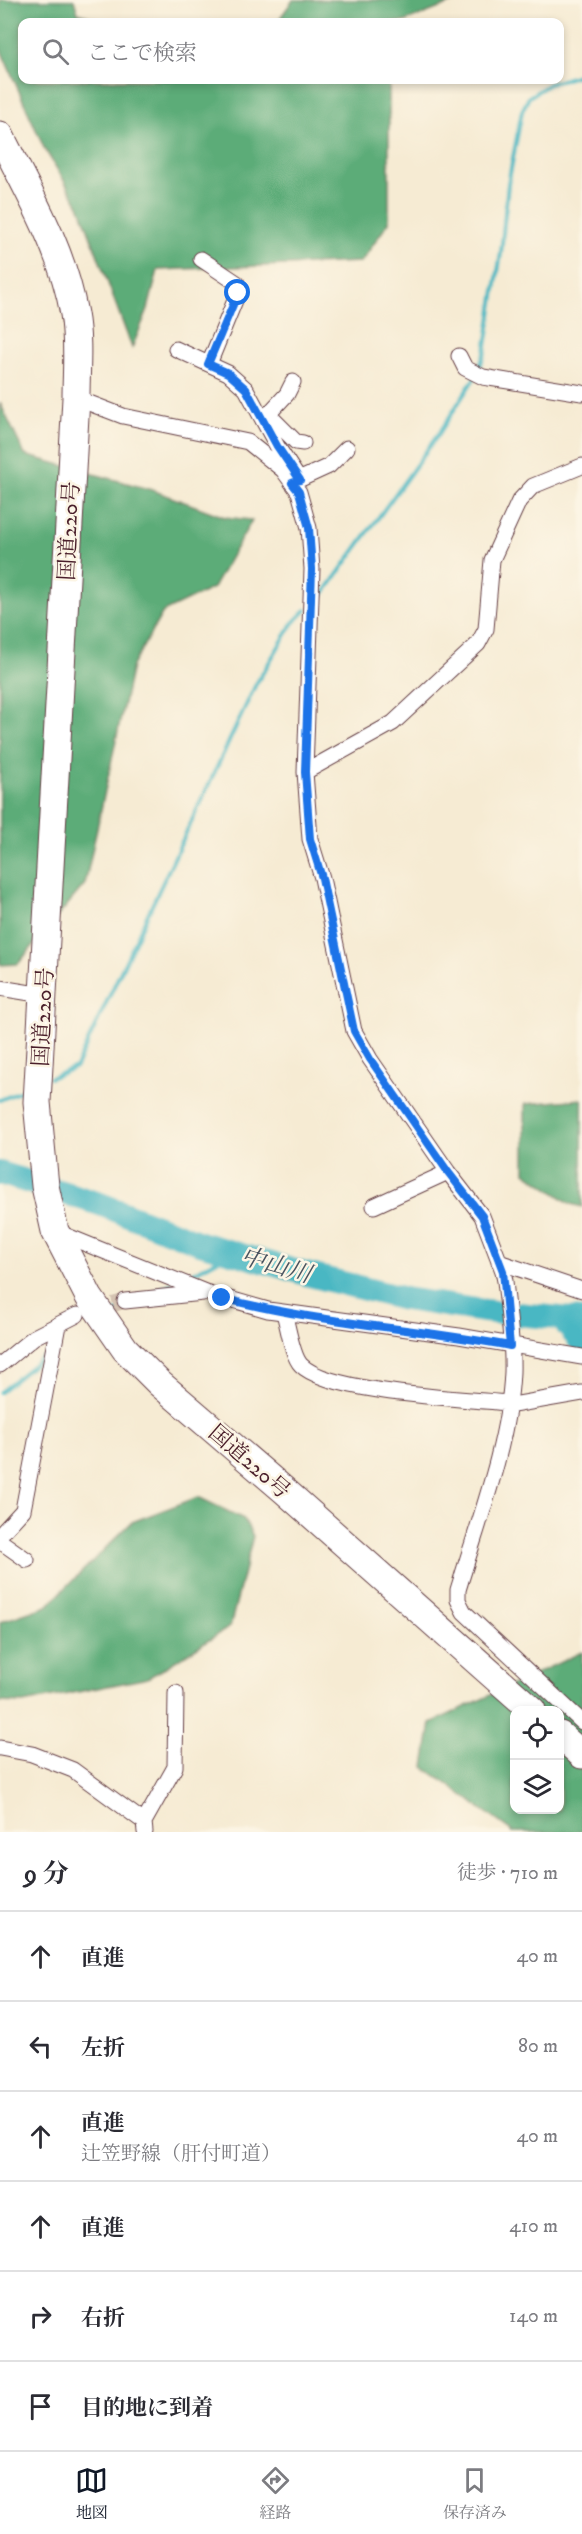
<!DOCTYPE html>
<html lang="ja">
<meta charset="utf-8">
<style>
:root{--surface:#fff;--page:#f7f7f7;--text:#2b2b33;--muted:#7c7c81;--line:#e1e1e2;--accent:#111827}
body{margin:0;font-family:"IM FELL DW Pica","Noto Serif JP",serif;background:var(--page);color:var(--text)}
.controls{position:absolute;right:18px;bottom:18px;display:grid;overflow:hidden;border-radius:12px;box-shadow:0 3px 9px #0003}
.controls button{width:54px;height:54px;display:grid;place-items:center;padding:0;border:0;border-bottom:2px solid var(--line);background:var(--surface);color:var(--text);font:30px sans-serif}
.stop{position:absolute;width:18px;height:18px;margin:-14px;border:4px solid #1a73e8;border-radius:50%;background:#fff}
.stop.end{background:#1a73e8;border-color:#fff;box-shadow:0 2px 6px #0008}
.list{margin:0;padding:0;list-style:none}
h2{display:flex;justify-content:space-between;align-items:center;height:78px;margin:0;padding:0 24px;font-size:26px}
h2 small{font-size:20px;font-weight:400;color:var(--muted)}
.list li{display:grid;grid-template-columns:39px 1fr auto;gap:18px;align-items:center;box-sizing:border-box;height:90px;padding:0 24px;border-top:2px solid var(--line)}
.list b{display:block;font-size:22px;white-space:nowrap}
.list p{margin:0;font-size:20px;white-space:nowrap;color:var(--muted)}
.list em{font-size:20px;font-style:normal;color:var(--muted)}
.icon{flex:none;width:33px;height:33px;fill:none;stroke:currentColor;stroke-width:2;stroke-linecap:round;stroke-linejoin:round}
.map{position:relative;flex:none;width:582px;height:1832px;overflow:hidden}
.search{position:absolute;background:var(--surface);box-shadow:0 3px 9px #0003;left:18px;right:18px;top:18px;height:66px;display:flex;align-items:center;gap:15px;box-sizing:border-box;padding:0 21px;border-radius:12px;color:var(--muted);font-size:22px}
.sheet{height:618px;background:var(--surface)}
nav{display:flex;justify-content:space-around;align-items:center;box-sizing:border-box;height:84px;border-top:2px solid var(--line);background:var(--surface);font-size:16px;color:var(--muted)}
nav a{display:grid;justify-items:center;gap:3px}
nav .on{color:var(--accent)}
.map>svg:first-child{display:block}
</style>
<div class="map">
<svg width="582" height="1832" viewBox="0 0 582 1832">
<rect width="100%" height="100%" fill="#fcf5e5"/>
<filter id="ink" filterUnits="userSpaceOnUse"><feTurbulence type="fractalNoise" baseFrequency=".0167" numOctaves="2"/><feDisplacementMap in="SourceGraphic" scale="12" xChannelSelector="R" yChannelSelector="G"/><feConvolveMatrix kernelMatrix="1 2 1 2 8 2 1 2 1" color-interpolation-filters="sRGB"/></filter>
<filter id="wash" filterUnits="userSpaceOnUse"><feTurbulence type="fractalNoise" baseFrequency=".008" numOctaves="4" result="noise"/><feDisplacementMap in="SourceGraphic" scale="24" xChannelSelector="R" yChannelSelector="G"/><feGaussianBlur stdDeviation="1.35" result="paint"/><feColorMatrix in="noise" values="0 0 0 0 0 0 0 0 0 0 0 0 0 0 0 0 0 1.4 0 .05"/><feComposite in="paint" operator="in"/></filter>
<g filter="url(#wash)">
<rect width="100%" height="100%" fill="#f6ebd3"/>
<path fill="#5cac78" stroke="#536652" stroke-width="1.5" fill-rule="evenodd" d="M0,0H74L78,13L106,22H22V80H389V222L361,262L158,270L148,309L132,348L79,205L44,148L0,48Z
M293,0H460L404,22H277Z
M0,403L25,455L152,490L225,517L252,520L213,588L163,612L132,666L85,884L18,964L0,965Z
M582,1099V1207L571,1204L525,1172V1104Z
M198,1497L244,1519L253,1536L230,1627L148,1678L23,1703L0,1702V1622L47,1606L132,1522Z
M582,1652V1832H513L424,1767L431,1723ZM514,1710H560V1810H514Z"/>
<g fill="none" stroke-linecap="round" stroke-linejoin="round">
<path stroke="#49b7c3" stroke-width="4" d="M478,371L485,352L501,253L508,184L522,111L529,97L549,84L582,74
M316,601L324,593L440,432L475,377
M50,1078L76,1067L256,684L293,623L306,610
M0,1100L26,1089
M183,1278L233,1252
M156,1291L171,1284
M116,1312L125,1307
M0,1392L49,1352"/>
<path stroke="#49b7c3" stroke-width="24" d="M0,1173L100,1204L200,1243L306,1274L405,1299L484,1311L582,1320
M561,1318L582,1343"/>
</g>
</g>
<g filter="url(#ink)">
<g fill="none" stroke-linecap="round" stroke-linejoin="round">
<path stroke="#d4c2b1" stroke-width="15" stroke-dasharray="15 8" stroke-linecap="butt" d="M91,1311L125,1301"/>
<g stroke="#643e44" stroke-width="17">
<path id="street" d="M201,259L237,283L238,293L209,364
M176,349L228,373L246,389L277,446L296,475
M459,356L465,368L483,377L582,393
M76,398L123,416L248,442L283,470L299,492L309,528L312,569L305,772L310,839L322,878L354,1031L370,1059L448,1172L482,1216L503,1271L505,1281C508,1311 513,1342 512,1372C509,1442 478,1523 458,1590V1600L464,1612L582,1722
M268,414L296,442L303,443
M263,420L287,394L293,382
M292,483L329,466L347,448
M305,772L393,723L478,644L486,629L492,560L519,501L533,486L582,466
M0,988L43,995
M374,1206L448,1172
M57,1232L205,1292L268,1310L459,1336L582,1357
M499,1262L582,1290
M125,1301L203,1293
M284,1313C288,1326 292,1356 301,1365C328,1393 465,1399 508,1403
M0,1365L34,1337L77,1315
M507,1406L582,1393
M0,1535L23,1510L58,1325
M0,1541L27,1560
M0,1748L32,1754L73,1770L144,1822L145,1832
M144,1822L175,1767L176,1693"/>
</g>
<g stroke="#643e44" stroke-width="29">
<path id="highway" d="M0,135C29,193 63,250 74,314C79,341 76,371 76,398L37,1102L45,1186L55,1231L89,1297L125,1349L159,1383L285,1491L532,1710
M560,1735L582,1755"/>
</g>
<use href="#street" stroke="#fff" stroke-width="15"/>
<use href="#highway" stroke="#fff" stroke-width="27"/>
</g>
</g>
<g fill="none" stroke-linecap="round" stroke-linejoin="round" filter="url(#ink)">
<path stroke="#1a73e8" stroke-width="8" d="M222,1298C316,1323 414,1328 510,1346L503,1271L482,1216L448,1172L370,1059L354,1031L322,878L310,839L305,772L312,569L309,528L299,492L292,483L300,480L277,446L246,389L228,373L208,364L238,293"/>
</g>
<g text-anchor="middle" stroke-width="5" stroke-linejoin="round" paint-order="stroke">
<g font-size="22" fill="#4a1f2b" stroke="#fcf5e5">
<text transform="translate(68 531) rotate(-87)" y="8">国道220号</text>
<text transform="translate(42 1017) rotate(-87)" y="8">国道220号</text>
<text transform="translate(250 1461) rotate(41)" y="8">国道220号</text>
</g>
<g font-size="24" font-style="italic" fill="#4a5460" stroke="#fcf5e5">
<text transform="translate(276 1265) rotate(16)" y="8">中山川</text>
</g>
</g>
</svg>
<div class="controls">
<button><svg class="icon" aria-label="locate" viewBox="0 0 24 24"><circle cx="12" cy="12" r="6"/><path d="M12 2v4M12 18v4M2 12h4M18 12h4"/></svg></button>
<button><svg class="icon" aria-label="layers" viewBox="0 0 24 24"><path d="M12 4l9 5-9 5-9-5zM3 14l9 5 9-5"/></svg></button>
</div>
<div class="stop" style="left:238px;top:293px"></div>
<div class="stop end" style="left:222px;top:1298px"></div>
<div class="search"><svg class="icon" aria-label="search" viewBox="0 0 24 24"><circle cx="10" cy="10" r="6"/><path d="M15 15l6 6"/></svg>ここで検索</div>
</div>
<section class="sheet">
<h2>9 分<small>徒歩 · 710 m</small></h2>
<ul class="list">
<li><svg class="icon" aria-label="ahead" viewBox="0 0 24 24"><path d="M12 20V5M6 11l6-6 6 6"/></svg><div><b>直進</b></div><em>40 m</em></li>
<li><svg class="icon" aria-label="left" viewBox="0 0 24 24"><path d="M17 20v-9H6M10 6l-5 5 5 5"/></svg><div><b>左折</b></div><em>80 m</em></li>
<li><svg class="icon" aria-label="ahead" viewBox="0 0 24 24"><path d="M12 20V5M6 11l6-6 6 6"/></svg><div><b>直進</b><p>辻笠野線（肝付町道）</p></div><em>40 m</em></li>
<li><svg class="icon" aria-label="ahead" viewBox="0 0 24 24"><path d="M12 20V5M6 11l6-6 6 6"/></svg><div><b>直進</b></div><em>410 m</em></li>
<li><svg class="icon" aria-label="right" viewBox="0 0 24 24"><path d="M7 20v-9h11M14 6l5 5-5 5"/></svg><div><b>右折</b></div><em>140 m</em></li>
<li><svg class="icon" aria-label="arrive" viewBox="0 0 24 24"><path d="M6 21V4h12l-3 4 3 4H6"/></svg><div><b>目的地に到着</b></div></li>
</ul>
</section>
<nav>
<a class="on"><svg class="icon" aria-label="map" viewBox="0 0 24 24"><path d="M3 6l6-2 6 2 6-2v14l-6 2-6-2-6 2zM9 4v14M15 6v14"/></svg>地図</a>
<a><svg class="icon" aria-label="directions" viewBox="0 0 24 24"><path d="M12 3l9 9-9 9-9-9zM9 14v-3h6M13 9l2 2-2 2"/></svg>経路</a>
<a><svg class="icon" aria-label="saved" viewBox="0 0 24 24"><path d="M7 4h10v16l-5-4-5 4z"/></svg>保存済み</a>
</nav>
